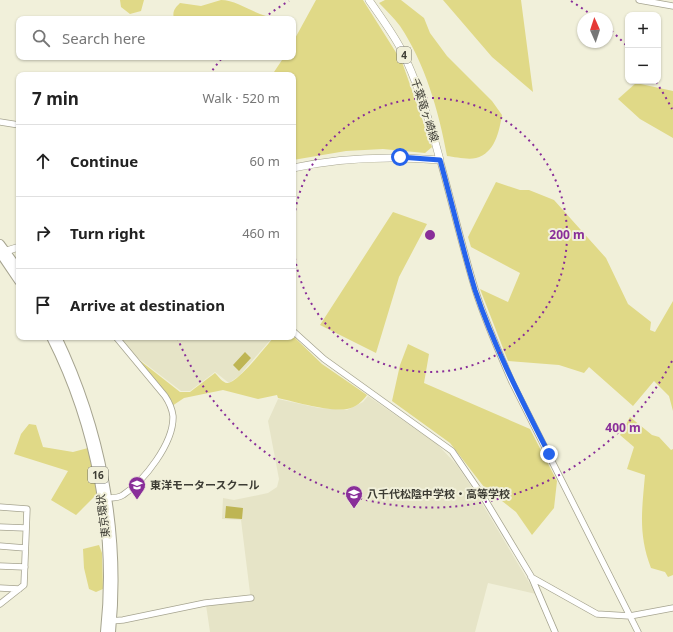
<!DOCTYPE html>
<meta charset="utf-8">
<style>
:root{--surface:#fff;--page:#f6f6f6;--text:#222;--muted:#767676;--line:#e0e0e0}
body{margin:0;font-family:"Noto Sans","Noto Sans JP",sans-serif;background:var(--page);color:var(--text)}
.controls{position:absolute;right:12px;top:12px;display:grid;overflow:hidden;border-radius:8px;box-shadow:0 1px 3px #0004}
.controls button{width:36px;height:36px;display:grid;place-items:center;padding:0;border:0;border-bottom:1px solid var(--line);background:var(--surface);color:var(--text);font:20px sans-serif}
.compass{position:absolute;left:577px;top:12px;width:36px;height:36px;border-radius:50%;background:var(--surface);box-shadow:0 1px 3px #0004;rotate:357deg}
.stop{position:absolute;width:12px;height:12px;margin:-9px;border:3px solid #2563eb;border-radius:50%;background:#fff}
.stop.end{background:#2563eb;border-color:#fff;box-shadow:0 1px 4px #0008}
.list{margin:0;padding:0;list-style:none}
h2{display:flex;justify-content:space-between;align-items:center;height:52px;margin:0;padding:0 16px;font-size:17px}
h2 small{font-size:13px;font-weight:400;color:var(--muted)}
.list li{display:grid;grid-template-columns:26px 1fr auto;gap:12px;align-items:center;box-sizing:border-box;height:72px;padding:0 16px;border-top:1px solid var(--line)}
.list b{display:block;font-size:15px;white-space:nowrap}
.list em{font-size:13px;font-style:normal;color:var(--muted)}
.icon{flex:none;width:22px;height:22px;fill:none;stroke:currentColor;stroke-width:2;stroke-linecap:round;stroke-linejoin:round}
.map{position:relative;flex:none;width:673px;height:632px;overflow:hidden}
.search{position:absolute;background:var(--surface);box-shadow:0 1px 3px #0004;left:16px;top:16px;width:280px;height:44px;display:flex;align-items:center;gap:10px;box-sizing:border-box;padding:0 14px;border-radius:8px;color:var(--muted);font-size:15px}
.panel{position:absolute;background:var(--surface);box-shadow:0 1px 3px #0004;left:16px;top:72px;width:280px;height:268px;border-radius:8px}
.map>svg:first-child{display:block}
</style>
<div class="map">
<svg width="673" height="632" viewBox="0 0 673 632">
<rect width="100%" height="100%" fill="#f1f0da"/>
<path fill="#e6e4c7" d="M118,337H273L239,376L229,383L215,372L190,391H181L134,355Z
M368,396L437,444L456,464L477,495L536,594L488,583L475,632H210L206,605L251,601L241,520L222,519L223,498L234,500L268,493L277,487L279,479L268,421L278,399L319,408L347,410L363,402Z"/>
<path fill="#e0d987" d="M120,0H144L141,11L130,14L121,7Z
M221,0C236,0 251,12 266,16L267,19H174C172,11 175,8 180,3L201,6Z
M316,0H363L402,62L432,147L425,153L383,149L346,151L293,160V75H272L284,57H293V42Z
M385,0H401L424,18L430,33L447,56L492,101L502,115C499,132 495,153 476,158C468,160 455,157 447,156C439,112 425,63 400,26C394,18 386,10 379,3Z
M443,0H521L533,92L492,57Z
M636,83L673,91V138L640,119L618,99Z
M496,182L520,190H529L554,200L606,258L628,304L651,322L650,330L655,332L673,301V411L669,396L654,381L633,406L589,367L584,373L559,365L508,361L480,289L508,302L520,273L471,247L468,237Z
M393,212L427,224L399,277L376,353L320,325Z
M293,336L322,364L367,395C363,401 355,408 347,409C329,412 296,402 278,398L277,395L258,399L223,390L184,398L172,406L138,359L180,392H190L215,373C218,376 223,383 227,383C237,384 267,345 274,337Z
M408,344L429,354L424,383L530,429L557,481L554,508L532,535L516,512L484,487L450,443L392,401L400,365Z
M630,417L652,435L659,437L671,450L673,449V575L668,577L665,572L651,568C638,534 642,510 645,475L627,469L634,447L620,435Z
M29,424L36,425L43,447L73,452L88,448L97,494L76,515L51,500L68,471L14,454L21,434Z
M99,545L102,553L103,589L96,592L89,589L84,568L83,549Z"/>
<path fill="#beb553" d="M245,352L251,358L239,371L233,365Z
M226,506L243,508L242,519L225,518Z"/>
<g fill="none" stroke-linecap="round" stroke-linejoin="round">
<g stroke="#a6a490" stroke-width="7">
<path id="minor" d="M639,0L673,6
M0,122L19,125
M440,160C452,203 462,246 475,289C485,321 499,352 512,382L638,632
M293,331L324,359L452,451L484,498L531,576L555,632
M108,498C112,498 119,498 123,495C144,481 174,443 173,416C172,408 169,402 165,396L116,337
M0,507L27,509L24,585L0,604
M0,527L26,528
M0,546L25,548
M0,566L25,567
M531,577L597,614L630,616L673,608
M0,588L19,589
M110,621L123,620L205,603L251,598"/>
</g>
<g stroke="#a6a490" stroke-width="8">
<path id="major" d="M293,168C342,157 391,156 440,160C430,122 419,85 401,49C392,32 380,16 369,0
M0,253L19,247"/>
</g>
<g stroke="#a6a490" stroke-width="10">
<path id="highway" d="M0,244L19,270
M0,253L19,281
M51,337C96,426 116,532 105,632
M57,337C101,429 121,531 111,632"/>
</g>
<use href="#minor" stroke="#fff" stroke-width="5.5"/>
<use href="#major" stroke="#fff" stroke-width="7"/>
<use href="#highway" stroke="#fff" stroke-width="8"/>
</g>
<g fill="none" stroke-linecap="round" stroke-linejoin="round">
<path stroke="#2563eb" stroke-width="5" d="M400,157L440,160C452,203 462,247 475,290C494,347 522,401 549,454"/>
</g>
<g fill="none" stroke="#892e99" stroke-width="2" stroke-dasharray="2 4">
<path d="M293 234A137 137 0 1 1 293 236"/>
<path d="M672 361A273 273 0 0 1 177 337M209 75A273 273 0 0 1 222 58M264 18A273 273 0 0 1 289 1M571 1A273 273 0 0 1 594 17M607 27A273 273 0 0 1 626 45M656 82A273 273 0 0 1 672 109"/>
</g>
<defs>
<g id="school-pin" transform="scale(0.9)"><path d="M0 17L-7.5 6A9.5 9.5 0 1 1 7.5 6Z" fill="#892e99" stroke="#f1f0da"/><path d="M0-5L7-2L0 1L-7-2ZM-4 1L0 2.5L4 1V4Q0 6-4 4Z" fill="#fff"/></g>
</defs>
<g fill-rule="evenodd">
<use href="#school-pin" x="137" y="485"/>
<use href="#school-pin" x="354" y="494"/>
</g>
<g text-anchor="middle" stroke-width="4" stroke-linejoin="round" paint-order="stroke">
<g fill="#f1f0da" stroke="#737266" stroke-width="1">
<rect x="397" y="47" width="14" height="16" rx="3"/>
<rect x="88" y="467" width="20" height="16" rx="3"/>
</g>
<g font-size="10" font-weight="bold" fill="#3d3c34">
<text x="404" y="59">4</text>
<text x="98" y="479">16</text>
</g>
<g font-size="11" fill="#3d3c34" stroke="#f1f0da">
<text transform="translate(425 110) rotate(72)" y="4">千葉竜ヶ崎線</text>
<text transform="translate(103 516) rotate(-97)" y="4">東京環状</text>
</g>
<g font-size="11" font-weight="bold" fill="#3d3c34" stroke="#f1f0da" text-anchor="start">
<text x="150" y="489">東洋モータースクール</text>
<text x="367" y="498">八千代松陰中学校・高等学校</text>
</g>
</g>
<circle cx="430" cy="235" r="6" fill="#892e99" stroke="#f1f0da" stroke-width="2"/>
<g font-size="12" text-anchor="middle" font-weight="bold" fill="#892e99" stroke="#f1f0da" stroke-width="4" stroke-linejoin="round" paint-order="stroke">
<text x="567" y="239">200 m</text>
<text x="623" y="432">400 m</text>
</g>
</svg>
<div class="controls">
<button>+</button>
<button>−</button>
</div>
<svg class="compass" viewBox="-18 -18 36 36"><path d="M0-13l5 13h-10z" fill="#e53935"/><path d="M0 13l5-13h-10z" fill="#767676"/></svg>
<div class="stop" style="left:400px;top:157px"></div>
<div class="stop end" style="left:549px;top:454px"></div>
<div class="search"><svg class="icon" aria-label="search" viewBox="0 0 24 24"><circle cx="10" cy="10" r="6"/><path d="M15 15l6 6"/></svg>Search here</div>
<section class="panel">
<h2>7 min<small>Walk · 520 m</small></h2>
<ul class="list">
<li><svg class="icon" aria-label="ahead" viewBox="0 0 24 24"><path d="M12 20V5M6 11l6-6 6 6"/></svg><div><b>Continue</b></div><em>60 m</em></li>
<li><svg class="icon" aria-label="right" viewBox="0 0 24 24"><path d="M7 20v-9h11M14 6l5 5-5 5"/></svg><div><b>Turn right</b></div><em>460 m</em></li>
<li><svg class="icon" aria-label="arrive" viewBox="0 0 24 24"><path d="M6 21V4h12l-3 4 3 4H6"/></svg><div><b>Arrive at destination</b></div></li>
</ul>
</section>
</div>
